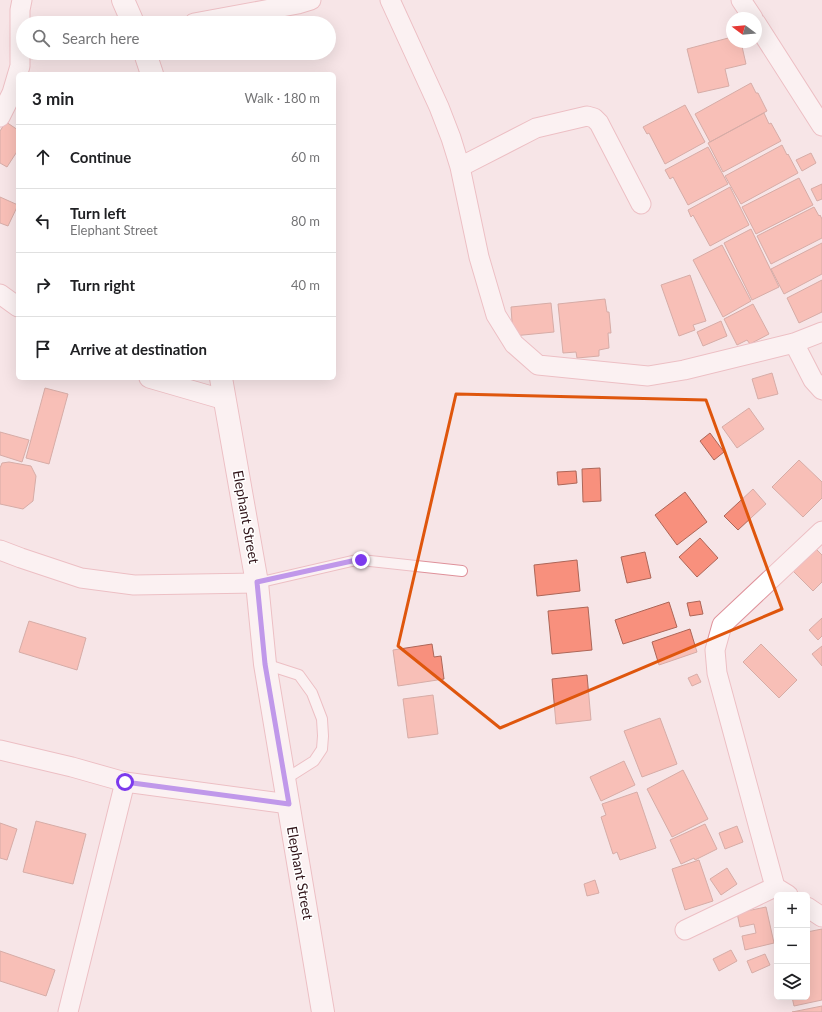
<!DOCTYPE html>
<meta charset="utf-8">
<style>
:root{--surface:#fff;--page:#f6f6f6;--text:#202124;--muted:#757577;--line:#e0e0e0}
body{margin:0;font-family:Lato,sans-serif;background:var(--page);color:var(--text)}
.controls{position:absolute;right:12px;bottom:12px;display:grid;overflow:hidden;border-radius:6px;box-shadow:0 4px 16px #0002}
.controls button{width:36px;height:36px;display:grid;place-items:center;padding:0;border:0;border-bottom:1px solid var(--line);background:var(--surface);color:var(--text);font:20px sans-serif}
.compass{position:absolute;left:726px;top:12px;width:36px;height:36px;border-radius:50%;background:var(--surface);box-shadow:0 4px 16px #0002;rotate:286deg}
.stop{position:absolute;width:12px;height:12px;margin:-9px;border:3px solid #7c3aed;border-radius:50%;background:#fff}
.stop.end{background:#7c3aed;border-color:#fff;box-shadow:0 1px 4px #0008}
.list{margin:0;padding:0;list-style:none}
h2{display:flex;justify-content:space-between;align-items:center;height:52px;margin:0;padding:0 16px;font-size:17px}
h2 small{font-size:13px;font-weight:400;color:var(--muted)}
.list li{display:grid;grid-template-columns:26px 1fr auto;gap:12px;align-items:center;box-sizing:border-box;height:64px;padding:0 16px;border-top:1px solid var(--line)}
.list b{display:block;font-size:15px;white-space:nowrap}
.list p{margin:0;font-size:13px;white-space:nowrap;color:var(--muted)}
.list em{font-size:13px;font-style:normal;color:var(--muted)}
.icon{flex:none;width:22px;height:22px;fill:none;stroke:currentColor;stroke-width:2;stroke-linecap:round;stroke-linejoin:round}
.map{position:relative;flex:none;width:822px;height:1012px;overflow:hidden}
.search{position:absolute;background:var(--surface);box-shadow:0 4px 16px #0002;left:16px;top:16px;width:320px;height:44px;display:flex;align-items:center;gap:10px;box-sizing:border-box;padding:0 14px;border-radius:22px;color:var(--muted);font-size:15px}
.panel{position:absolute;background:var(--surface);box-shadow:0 4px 16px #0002;left:16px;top:72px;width:320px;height:308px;border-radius:6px}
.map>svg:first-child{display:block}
</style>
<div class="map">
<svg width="822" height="1012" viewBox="0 0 822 1012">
<rect width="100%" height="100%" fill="#f7e5e7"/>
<path fill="#f8907d" stroke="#ad6658" d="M732,37V42H741L746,64L725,69L729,86L698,93L687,49Z
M751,83L756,93H758L767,111L710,142L695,114Z
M685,105L705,142L665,164L649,133L647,134L643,127Z
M764,113L769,124L771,123L781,141L723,172L708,143Z
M6,122L18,130V150L7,167L0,163V131Z
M782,145L787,155L788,154L798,173L741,204L725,176Z
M708,147L728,184L688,205L673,177L670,179L665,170Z
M811,153L816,163L802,171L796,160Z
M799,178L813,205L756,234L742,207Z
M822,184V199L817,201L811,189Z
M730,187L749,225L710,246L693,215L691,217L688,210Z
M0,197L18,205L8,226L0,223Z
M814,207L819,216L820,215L822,219V238L771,264L757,236Z
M751,229L779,287L752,300L724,243Z
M822,243V274L784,294L771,269Z
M722,245L751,301L723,317L693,260Z
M690,275L706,321L693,325L695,330L679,336L661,285Z
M822,280V312L799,323L787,298Z
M605,299L607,312H609L611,333H608L609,348L599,350V356L577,358L576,352L563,353L558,304Z
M551,303L554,332L513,336L511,307Z
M753,304L769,334L750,344L747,340L737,345L724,319Z
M721,321L727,336L703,346L697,332Z
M772,373L778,394L758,399L752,379Z
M45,388L68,394L49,464L26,458Z
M749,408L764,429L737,448L722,427Z
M0,432L29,440L22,462L0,455Z
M710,433L724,452L714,460L700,441Z
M799,460L822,482V498L803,517L772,487Z
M9,462L31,466L36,476L33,501L23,509L0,504V468L2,463Z
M600,468L601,501L583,502L582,469Z
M576,471L577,483L558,485L557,472Z
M753,489L766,504L738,530L724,516Z
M685,492L707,522L677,545L655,515Z
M700,538L718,558L697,577L679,557Z
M813,546L822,555V582L813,591L790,568Z
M645,552L651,578L627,583L621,557Z
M577,560L580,591L537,596L534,565Z
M700,601L703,614L690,616L687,603Z
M669,602L677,627L623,644L615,620Z
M588,607L592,650L552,654L548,611Z
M822,618V636L818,640L809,630Z
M29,621L86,638L77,670L19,652Z
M690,629L697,652L659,665L652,642Z
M432,644L434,657L441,656L444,679L398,686L393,650Z
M761,644L797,680L779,698L743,662Z
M822,646V666L812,654Z
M697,674L701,682L692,686L688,678Z
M587,675L591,720L556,724L552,679Z
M433,695L438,734L408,738L403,699Z
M660,718L677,764L642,777L624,731Z
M624,761L635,785L601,801L590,777Z
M683,770L708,819L672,837L647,789Z
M637,792L656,848L620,860L617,852L613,854L601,817L606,815L602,804Z
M36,821L86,834L73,884L23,872Z
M0,823L17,829L7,860L0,858Z
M705,824L717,849L695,860L694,858L681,864L670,840Z
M737,826L743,842L725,849L719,833Z
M699,860L713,901L685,910L672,869Z
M727,868L737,884L721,895L710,879Z
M595,880L599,893L587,896L584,884Z
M766,907L774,943L745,950L742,936L756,933L754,924L740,927L737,913Z
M822,929V1000L794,1006L792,997H807V932Z
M731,950L737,961L719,971L713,959Z
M0,951L55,970L46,996L0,981Z
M765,954L770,965L752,973L747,961Z
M822,1006V1012H792Z"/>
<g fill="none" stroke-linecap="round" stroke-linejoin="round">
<g stroke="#df919a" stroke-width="12">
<path id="service" d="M257,583L352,561L361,560L462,571
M265,664L299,675L312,693L322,719L323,736L322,749L314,761L284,780"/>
</g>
<g stroke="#df919a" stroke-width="21">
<path id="minor" d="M390,0L439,107L451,138L460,167L479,257L496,315L514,344L538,365L648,376L684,370L794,343L822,332
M741,0L753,18
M194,23L298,4L311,0
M756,23L822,126
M0,117L12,93L20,66V10L22,0
M460,167L536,128L587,116L594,118L599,123L641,204
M0,294L18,307
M794,343L813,380L822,390
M149,378L225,400
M0,550L21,558L81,578L134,585L257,583
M0,750L72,767L125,782L289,804
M788,895L775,887L717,673L715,650L722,625L822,531
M807,907L822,917
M685,930L775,887
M68,1012L125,782"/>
</g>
<g stroke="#df919a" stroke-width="24">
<path id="secondary" d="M123,0L133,23
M145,53L152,74
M221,378L257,583L265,664L323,1012"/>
</g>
<use href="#service" stroke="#fff" stroke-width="10"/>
<use href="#minor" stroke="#fff" stroke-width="19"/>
<use href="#secondary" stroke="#fff" stroke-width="22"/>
</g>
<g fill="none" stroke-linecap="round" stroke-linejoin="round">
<path stroke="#7c3aed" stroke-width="5" d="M125,782L289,804L265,664L257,582L352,561L361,560"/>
</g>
<path d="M0 0H822V1012H0ZM456,394L706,400L782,609L500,728L398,646Z" fill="#f7e5e7" fill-opacity=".55" fill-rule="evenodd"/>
<path fill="none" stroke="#df560d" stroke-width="3" stroke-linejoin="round" d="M456,394L706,400L782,609L500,728L398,646Z"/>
<g text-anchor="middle" stroke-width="3" stroke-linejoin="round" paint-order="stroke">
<g font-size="14" fill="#301318" stroke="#fff">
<text transform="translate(246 517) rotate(80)" y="5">Elephant Street</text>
<text transform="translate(300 873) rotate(80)" y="5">Elephant Street</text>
</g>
</g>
</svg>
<div class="controls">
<button>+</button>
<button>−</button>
<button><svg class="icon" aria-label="layers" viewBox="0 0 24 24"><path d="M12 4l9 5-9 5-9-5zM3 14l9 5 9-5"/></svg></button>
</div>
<svg class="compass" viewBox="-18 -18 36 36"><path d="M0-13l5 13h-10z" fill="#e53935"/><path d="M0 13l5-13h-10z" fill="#757577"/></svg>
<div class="stop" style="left:125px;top:782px"></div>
<div class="stop end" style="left:361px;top:560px"></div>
<div class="search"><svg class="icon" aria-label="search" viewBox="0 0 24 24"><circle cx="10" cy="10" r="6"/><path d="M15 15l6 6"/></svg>Search here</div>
<section class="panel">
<h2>3 min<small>Walk · 180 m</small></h2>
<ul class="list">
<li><svg class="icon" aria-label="ahead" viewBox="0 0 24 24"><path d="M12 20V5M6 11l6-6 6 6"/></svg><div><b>Continue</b></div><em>60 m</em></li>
<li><svg class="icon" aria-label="left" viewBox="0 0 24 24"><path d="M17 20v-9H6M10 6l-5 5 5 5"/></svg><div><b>Turn left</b><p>Elephant Street</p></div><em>80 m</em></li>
<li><svg class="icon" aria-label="right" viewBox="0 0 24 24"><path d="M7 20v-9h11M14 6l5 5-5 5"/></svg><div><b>Turn right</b></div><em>40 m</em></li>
<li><svg class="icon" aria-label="arrive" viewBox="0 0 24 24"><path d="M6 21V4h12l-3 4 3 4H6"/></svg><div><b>Arrive at destination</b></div></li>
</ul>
</section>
</div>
